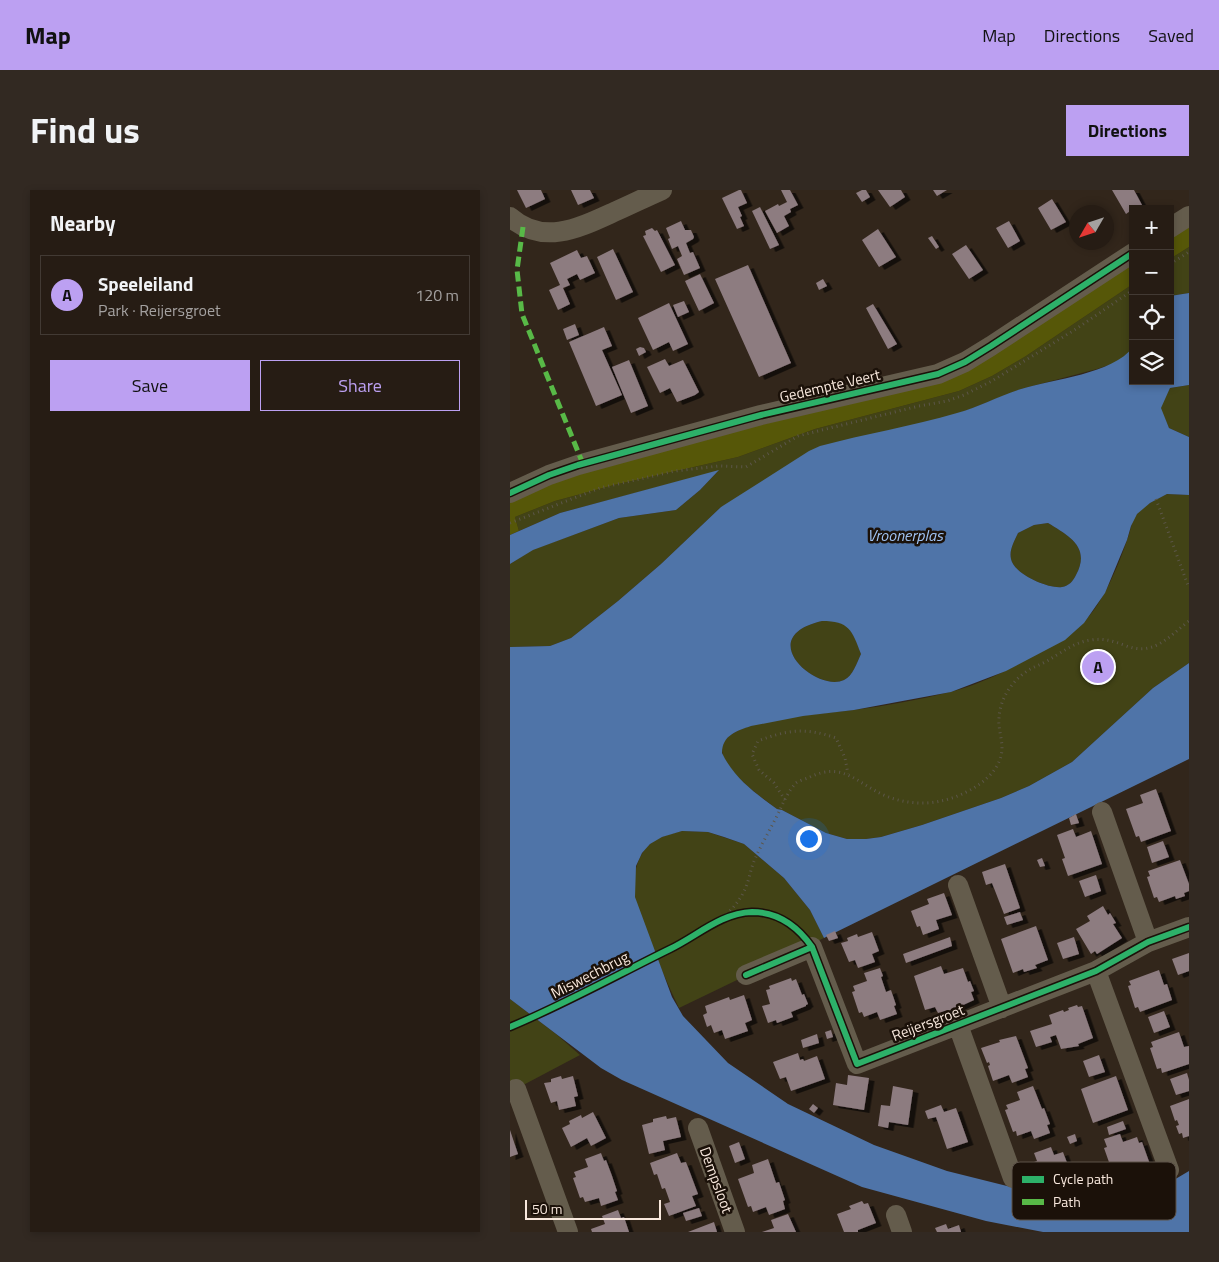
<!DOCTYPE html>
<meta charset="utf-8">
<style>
:root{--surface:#261c14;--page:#322922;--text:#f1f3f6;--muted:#a4a1a0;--line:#423a34;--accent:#bca0f2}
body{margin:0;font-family:"Titillium Web",sans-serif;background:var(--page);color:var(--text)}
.controls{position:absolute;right:15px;top:15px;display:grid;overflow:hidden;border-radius:0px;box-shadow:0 2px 8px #0003}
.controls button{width:45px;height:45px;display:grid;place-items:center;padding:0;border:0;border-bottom:1px solid var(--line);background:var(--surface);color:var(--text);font:25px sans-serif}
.compass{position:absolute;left:559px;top:15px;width:45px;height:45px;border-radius:50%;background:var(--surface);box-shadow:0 2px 8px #0003;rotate:231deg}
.scale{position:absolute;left:15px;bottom:12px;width:136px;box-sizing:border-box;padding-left:5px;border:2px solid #f8e8dd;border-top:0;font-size:14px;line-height:18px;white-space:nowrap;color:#f8e8dd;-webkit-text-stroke:4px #1b1109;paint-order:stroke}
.you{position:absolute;left:298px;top:648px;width:18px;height:18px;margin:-12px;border:4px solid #fff;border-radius:50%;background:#1a73e8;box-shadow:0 0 0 8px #1a73e833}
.badge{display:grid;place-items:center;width:32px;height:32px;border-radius:50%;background:var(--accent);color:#111;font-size:16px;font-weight:700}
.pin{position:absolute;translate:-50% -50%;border:2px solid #fff;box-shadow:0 1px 5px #0006}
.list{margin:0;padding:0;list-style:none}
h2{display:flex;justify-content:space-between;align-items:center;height:65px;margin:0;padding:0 20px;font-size:21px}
h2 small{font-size:16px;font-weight:400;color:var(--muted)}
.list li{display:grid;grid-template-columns:32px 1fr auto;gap:15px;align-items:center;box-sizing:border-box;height:80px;margin:0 10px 10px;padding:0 10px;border:1px solid var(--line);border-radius:0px}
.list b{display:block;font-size:19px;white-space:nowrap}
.list p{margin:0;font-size:16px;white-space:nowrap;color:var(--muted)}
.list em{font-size:16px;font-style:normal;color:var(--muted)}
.actions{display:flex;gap:10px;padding:15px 20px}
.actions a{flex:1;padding:11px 0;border:1px solid var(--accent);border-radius:0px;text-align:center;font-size:18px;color:var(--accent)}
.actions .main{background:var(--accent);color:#111}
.icon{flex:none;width:28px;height:28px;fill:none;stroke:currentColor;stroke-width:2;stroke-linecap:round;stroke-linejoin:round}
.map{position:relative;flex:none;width:679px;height:1042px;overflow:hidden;border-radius:0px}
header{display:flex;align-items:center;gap:30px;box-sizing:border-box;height:70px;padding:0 25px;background:var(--accent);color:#111}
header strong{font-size:24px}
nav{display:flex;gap:28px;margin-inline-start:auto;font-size:18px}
.intro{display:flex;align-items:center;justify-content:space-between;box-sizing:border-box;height:120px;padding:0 30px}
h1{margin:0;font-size:35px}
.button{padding:12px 22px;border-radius:0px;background:var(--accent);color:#111;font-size:18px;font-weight:700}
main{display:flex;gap:30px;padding:0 30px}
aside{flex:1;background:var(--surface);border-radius:0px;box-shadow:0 2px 8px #0003}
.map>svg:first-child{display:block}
</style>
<header>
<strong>Map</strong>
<nav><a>Map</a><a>Directions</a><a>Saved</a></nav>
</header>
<div class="intro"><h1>Find us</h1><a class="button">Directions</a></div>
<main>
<aside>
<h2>Nearby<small></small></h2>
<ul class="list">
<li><span class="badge">A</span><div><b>Speeleiland</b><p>Park · Reijersgroet</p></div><em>120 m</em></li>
</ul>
<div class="actions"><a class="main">Save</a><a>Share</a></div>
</aside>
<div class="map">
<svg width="679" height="1042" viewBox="0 0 679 1042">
<defs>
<filter id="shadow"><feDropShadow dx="5.5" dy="3" stdDeviation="0" flood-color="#0009"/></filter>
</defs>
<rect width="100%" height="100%" fill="#32261b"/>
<path fill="#424316" d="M679,57V103L660,106V69Z
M623,94V157L617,165L605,173L587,179L511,199L211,317L151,374L108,411L61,448L40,456L0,457V374L22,360L109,328L166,320L190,300L208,281L50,323L9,341L5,327L45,311L104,295L228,267L305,239L449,201L482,186L516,166Z
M679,195V247L659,238L650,218L660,198Z
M657,304L679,305V473L643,498L562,572L519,596L491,608L412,635L371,647L356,649H337L316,643L272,620L267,619C254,609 196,570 216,549C235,528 314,524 343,520C375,516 408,510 440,502C458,498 476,490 493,482C503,477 513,471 523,466C541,456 559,449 573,433C593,413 608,377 617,350C621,341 621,330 628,322C636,314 647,309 657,304Z
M538,333C559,346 581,357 566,385C563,391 559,396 552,397C538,399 504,384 501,369C499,360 504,352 508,343L524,335Z
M312,431H325L338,436L346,450L351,464C347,472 343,486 334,490C307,503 242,447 312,431Z
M172,641L198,642L234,654L274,688L300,720L314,748L169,818C157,793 147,769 137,743C133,732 127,719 125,707C122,689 126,666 140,654C149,646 161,644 172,641Z
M0,809L46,844L70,865L0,902Z"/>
<path fill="#565708" d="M679,35V57L660,69V47Z
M623,72V94L516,166L482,186L449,201L305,239L228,267L104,295L45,311L5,327L9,341L0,345V312L60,285L167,256L396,198Z"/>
<path fill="#4f74a8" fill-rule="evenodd" d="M679,103V195L660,198L651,218L659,238L679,247V305L657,304L640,313L627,324L621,336L617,350L595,403L574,433L555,450L496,481L441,502L344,520L293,526L241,536C227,541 212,545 212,563C224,588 245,603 267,619L272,620L316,643L337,649H356L371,647L412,635L491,608L519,596L562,572L643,498L679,473V569L314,748L300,720L274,688L234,654L214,647L198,642L172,641L152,647L140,654L132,663L126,676L125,707L162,807L173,826L218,873L278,914L364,955L437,981L509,999L537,1003L561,1009L603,1011L622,1008L652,997L679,981V1042H533L476,1031L352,997L112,890L91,878L0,809V457L40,456L61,448L108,411L151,374L211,317L299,261L310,256C355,244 402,236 447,223C469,217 489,206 511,199C543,189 603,184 623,157V191H660V106ZM538,333C559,346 581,357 566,385C563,391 559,396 552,397C538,399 504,384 501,369C499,360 504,352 508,343L524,335ZM312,431C339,431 342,440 351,464C347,472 343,486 334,490C307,503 242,447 312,431Z
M209,280L190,300L166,320L109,328L23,360L0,374V345L50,323Z"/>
<path fill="#8d7b80" filter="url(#shadow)" d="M7,0H31L35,9L16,18Z
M61,0H80L84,8L68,15Z
M229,0H231L237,13L228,17L232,26L230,27L234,36L227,39L212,8Z
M271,0H280L288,15L280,19L281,22L274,26L279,36L267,43L255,21L268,14L269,16L277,12Z
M352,0H356L360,7L352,12L346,3Z
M368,0H391L395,7L380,17Z
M423,0H437L427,6Z
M602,0H624L632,15L623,19L616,24Z
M542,9L556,32L541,40L528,18Z
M250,17L269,55L260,59L242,21Z
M171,31L175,40H181L184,47L183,49L176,53L180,63L183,62L190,78L174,85L167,69L172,66L168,56L162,59L158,49L160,48L156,38Z
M499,31L510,51L498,58L486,38Z
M142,38L145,41L147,40L165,75L151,82L133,46L136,45L135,41Z
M368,39L386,67L369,77L352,50Z
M422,46L429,57L426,59L418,48Z
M456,55L473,80L459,89L442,64Z
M103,59L123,102L106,110L87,67Z
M67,60L71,68L77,66L85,83L70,90L67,84L57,89L60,95L53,98L60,114L48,120L39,100L50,95L40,73Z
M238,75L281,173L249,187L205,89Z
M190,84L204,113L189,121L175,91Z
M313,89L317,96L309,100L306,93Z
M174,111L179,122L168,127L163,115Z
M159,113L178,154L163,161L159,152L143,160L128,128Z
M363,114L387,154L378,159L356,118Z
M65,134L69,145L57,150L53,139Z
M94,137L102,156L92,160L112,205L86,216L59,152Z
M130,157L134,158L136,162L129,166L126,159Z
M155,169L159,176L173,170L189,202L185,205L167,212L160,198L150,203L137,177Z
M119,170L138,216L121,223L102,177Z
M646,599L661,641L631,652L629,646L626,647L616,619L633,613L630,605Z
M566,624L569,633L561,635L559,628Z
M563,639L566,647L581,641L592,674L558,686L552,669L555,668L547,645Z
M653,651L659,667L642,673L637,657Z
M532,668L535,676L530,677L527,670Z
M670,670L679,694V701L674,703L675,706L666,709L665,706L649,712L647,707L644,708L637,687L640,686L638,681Z
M495,674L510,718L494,724L482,693L476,695L472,682Z
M586,685L591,701L575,707L569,691Z
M434,703L442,725L426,730L429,739L413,745L410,736L407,737L401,721L419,714L417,709Z
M593,716L598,725L600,723L606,733L603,734L612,748L587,764L585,761L581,764L566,739L580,731L577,726Z
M510,722L513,730L497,735L494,727Z
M526,736L538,770L525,775L527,778L514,782L513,779L503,783L491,749Z
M325,741L328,748L319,751L316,745Z
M362,742L369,761L362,764L365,772L348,778L345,770L339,772L331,753L338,751L337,748L347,744L348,747Z
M440,747L442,756L396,773L393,764Z
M564,747L569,764L553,769L547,753Z
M679,763V781L668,785L662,769Z
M431,776L434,784L453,778L458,792L460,791L464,801L461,802L464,810L438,822V820L428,823L425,817L415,820L404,786Z
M370,778L373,786L371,787L376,802L381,800L386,815L384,816L387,824L370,830L367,822L354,827L352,822L349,823L342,802L345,801L343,796L357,791L354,783Z
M649,780L654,795L657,794L662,810L630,822L628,817L625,818L618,796L621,795L619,791Z
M281,788L282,791L286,789L292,805L294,804L298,814L296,815V816L281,822L283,827L267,833L266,830L258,833L252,816L260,814L256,800L260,799L259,796Z
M234,805L242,830L235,833L238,841L215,849L212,840L204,843L201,835L197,837L193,825L197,823L195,816L219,807L220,810Z
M567,815L568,817L572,816L583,848L568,854L569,856L551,859L546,845L540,847L542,852L526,857L520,841L542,834L539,825L553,820L554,822L559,820L558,818Z
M654,821L660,837L644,843L638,827Z
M321,840L323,847L317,849L315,842Z
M669,842L674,857L679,856V874L652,883L651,878L647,879L640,858L643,857L641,852Z
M307,844L309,853L293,858L291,850Z
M506,846L518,878L515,879L518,887L502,893L499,885L483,891L478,876L480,875L479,872L477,873L471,858L490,852L489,850Z
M288,863L290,870L293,869L294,871L307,866L315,889L281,901L276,887L270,889L263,872Z
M589,865L595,882L579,887L573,871Z
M677,883L679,890V901L666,905L660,889Z
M338,885L359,888L354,920L323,915L326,893L337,895Z
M51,886L52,889L63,886L68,906L64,907L66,916L49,920L47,911L41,913L34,893L41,892V889Z
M606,886L618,920L583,933L571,899Z
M383,896L403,900L398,935L379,932L378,938L368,936L371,915L380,916Z
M523,896L532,919L534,918L540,934L537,935L540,943L524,949L521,941L507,946L506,941L503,942L495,920L498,919L496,915L510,910L507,902Z
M679,909V946L673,948L672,943L669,944L666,936L669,935L667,930L665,931L660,916Z
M303,914L308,918L304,923L299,919Z
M431,915L434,922L446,918L458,952L437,959L426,927L418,929L415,921Z
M83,922L96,948L81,956L77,948L61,957L52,938L60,934L59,931L71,925L72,928Z
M156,926L157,929L166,927L171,947L153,951L155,960L139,964L132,935L143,932V929Z
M613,931L616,939L599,945L597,937Z
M0,940L8,964L0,967Z
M565,944L567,951L560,954L557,947Z
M610,944L613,952L627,947L629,953L632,952L642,980L625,986L628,994L611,999L609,991L606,992L594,958L597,957L594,949Z
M229,952L235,969L225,973L219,956Z
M541,957L544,965L553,962L560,981L544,987V990L534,993L533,991L526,993L521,973L527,971L524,963Z
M91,963L94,971L96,970L102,986L107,1001L105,1002L108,1010L91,1016L89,1008L75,1012L73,1007L70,1008L63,988L66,987L64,982L78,977L75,969Z
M167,963L171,973L176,972L188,1004L182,1006L186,1016L159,1026L154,1014L160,1012L155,998L152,999L147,984L144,985L140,973Z
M258,969L266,993L269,992L275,1010L273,1011L275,1019L259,1025L256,1017L243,1022L241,1016L238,1017L228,989L244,983L242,975Z
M352,1011L354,1014L358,1013L366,1033L348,1040V1042H334L327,1024L341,1019L339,1016Z
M189,1018L192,1026L176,1031L173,1023Z
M108,1020L111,1028L114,1027L119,1042H82L81,1039L95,1034L92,1026Z
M278,1024L286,1042H252L264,1038L261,1030Z
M204,1032L207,1042H178Z
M436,1034L438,1039L449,1035L451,1042H427L425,1038Z"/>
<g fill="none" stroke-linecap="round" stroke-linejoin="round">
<path stroke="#5c5649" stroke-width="3" stroke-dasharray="1 4" stroke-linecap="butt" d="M660,74L679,62
M646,309L679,398
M0,333L90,298L165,281L209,276L236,277L288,246L409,216L437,211L454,205L482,191L566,139L623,100
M275,610L264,593L249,580L242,564L248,551C277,540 295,537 326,548L335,568L338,584
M213,728C221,720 229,712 234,701C239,692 240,680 245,669C252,653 261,638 269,622C273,613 279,600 286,593C290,590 296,589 300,587C334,571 347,594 376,606C393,613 413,615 431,611C456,606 492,586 492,558C492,548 488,538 489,528C490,509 501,492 517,481C523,477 530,475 537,471C551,463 564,452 581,450C593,448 603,451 614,455C643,467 657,448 679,431"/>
<path stroke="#645c4c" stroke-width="20" d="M0,27C33,56 69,38 104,22C120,15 136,7 152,0
M660,38L679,26
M0,303L39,285L68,275L251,225L428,184L455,172L481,156L623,63
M592,622L638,752
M448,695L492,818
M586,781L659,980
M236,785L302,757L347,874L586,781L638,752L679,737
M448,835L503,988
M6,899L58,1042
M188,938L225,1042
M386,1025L392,1042"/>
<path stroke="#58b947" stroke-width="5" stroke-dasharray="10 5" stroke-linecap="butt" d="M13,37L7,80L12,124L73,274"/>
<g stroke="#1b1109" stroke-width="9">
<path id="cycleway" d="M0,303L39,285L68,275L251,225L428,184L455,172L481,156L623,63
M236,785L302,757L347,874L586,781L638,752L679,737
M0,837C55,814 107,785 160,759C187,746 211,723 242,722C268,722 288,737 302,757"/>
</g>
<use href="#cycleway" stroke="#2db169" stroke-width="6"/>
</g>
<g text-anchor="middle" stroke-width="5" stroke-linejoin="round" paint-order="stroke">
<g font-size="15" fill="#f8e8dd" stroke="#1b1109">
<text transform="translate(320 196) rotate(-13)" y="5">Gedempte Veert</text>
<text transform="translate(80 785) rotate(-27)" y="5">Miswechbrug</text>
<text transform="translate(418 833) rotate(-21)" y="5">Reijersgroet</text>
<text transform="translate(206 990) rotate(70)" y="5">Dempsloot</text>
</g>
<g font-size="16" font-style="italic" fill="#a0c3f4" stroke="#1b1109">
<text x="395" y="351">Vroonerplas</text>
</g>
</g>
<rect x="502" y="972" width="164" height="58" rx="8" fill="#1b1109" stroke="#5d5249" stroke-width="1"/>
<rect x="512" y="986" width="22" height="7" fill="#2db169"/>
<rect x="512" y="1009" width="22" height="6" fill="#58b947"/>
<g font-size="14" fill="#f8e8dd">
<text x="543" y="994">Cycle path</text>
<text x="543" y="1017">Path</text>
</g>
</svg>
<div class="controls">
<button>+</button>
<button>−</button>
<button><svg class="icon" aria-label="locate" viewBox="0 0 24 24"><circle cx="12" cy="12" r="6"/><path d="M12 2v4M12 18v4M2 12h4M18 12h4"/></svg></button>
<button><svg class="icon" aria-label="layers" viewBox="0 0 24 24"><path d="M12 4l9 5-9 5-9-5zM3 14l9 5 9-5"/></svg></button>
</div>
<svg class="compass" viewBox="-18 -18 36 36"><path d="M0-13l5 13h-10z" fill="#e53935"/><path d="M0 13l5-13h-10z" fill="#a4a1a0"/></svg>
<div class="scale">50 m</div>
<div class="you"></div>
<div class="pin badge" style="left:588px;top:477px">A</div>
</div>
</main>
